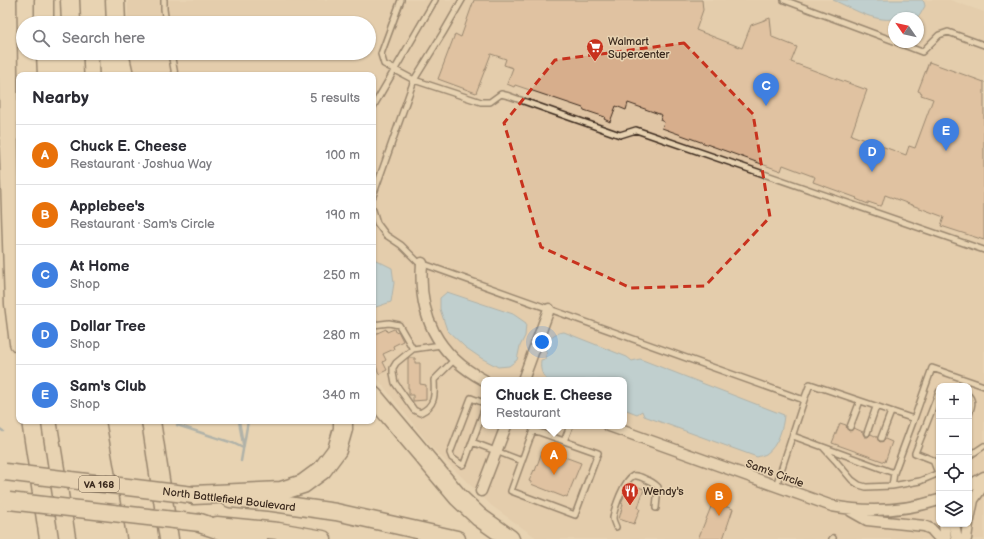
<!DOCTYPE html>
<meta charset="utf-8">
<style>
:root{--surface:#fff;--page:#f7f7f7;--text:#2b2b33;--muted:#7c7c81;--line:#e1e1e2;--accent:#c8321e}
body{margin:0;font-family:"Balsamiq Sans",sans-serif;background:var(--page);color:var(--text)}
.controls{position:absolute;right:12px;bottom:12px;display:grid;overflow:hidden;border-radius:8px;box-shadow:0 1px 3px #0004}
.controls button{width:36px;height:36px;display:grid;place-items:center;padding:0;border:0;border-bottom:1px solid var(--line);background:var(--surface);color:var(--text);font:20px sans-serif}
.compass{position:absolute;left:888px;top:12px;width:36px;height:36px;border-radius:50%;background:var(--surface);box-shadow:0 1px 3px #0004;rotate:304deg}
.you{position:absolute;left:542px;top:342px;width:14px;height:14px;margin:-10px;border:3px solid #fff;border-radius:50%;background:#1a73e8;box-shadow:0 0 0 6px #1a73e833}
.badge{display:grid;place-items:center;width:26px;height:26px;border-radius:50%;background:var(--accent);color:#fff;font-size:13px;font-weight:700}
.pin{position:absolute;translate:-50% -33px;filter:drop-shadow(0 1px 2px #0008)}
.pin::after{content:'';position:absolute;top:21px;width:14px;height:12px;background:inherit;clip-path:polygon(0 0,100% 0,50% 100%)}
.popup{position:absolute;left:481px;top:377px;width:146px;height:52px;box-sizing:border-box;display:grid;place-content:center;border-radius:8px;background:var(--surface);filter:drop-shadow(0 1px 3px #0005);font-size:13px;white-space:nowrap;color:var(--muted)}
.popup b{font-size:15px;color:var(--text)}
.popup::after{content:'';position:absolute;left:50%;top:100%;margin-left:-8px;border:8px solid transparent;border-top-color:var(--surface)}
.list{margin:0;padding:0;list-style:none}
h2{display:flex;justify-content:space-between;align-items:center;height:52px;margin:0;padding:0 16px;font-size:17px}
h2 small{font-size:13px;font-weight:400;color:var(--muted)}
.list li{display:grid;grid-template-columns:26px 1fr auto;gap:12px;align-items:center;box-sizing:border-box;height:60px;padding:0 16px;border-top:1px solid var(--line)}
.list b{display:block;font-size:15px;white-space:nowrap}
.list p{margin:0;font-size:13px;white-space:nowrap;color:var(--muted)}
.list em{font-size:13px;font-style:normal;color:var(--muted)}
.icon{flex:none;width:22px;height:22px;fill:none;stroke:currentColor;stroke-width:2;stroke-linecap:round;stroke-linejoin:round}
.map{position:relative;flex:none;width:984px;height:539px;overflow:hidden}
.search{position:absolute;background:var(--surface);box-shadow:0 1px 3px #0004;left:16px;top:16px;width:360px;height:44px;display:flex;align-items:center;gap:10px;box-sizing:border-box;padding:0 14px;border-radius:22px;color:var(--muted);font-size:15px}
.panel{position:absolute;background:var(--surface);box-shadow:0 1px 3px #0004;left:16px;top:72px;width:360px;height:352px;border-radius:8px}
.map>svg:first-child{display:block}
</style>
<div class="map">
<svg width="984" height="539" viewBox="0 0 984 539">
<rect width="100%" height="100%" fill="#e8d3b2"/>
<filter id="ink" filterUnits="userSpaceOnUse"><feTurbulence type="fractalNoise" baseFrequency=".025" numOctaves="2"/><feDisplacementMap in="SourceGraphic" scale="8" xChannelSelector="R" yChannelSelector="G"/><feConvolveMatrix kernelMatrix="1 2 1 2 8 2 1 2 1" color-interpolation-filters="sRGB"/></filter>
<g filter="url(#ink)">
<path fill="#e0c5a4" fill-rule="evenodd" d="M128,0H950L984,12V539H538L492,506L433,449L373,373V75H133L131,69L130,53H369V23H128ZM894,18H918V42H894ZM484,380H624V426H484ZM939,386H969V524H939Z"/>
<path fill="#90caf0" stroke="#6e8a9c" d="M833,0H922L924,2L925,6L920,15L916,18H894V19C873,22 852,8 833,0Z
M373,256L374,259L392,268L394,283L391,302L373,308Z
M447,292L513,314L526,323L525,336L520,346L517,360L509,366L498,367L481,358L465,347L447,330L440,309V298Z
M564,332L627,357L632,361L640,359L784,415C783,428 778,446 766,454C764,455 760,456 757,457L644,416L642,411L637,414L624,409V380H547C541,373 540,369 541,360L545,359L547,352L544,348C549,338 553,333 564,332Z"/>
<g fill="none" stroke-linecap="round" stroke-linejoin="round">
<path stroke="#6e8a9c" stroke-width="2.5" d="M239,421L243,444
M177,425L233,443L243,448
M0,429L3,431
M241,461L248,421"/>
</g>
<path fill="#d7ae8c" stroke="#3b2a1e" d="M474,0H702L703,10L696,30L742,48L751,25L770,18L772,37L797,47L791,62L867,90L851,135L906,155L909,146L915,148L933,99L921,95L922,93L918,91L929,62L984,82V240L941,226L944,217L885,195L882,205L880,206L868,202V204L856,199L857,198L813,182L815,177L783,165L781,171L662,128L664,122L660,120L662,115L628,103L626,110L616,106L610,122L604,119L605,117L584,110L583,108L515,85L514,87L507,84L513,68L504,65L506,59L491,54L476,93L438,79L455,34L461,37Z
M386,329L387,332L394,329L395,332L398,331L403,341L393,346L394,349L383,354L386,360L383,362L387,370L379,374L376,366L373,368V335Z
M408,358H415V363H420V384L426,385V400L413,401V395H409V388H408Z
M840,423L846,425L847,429L849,431L852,430L854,428L863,432V434L865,437H868L871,434L877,437L878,440L880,442L883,441L885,439L892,442L885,462L832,443Z
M543,449L581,463L567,497L565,496L564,497L531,484V482L529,481L534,470L535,471Z
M638,487L644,489L638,508L640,509L634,524L619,519L623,504L621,503L627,489L629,488L636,491Z
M713,502L733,509L723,539H698Z"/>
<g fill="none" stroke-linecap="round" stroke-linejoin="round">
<g stroke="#3b2a1e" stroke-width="8">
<path id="lane" d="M164,0V9L166,23
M401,0L381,54L384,64L414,80L443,33L462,0
M784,0L894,41
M896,42L922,52L939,35L948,32L984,45
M171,53L175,75
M373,107L435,0
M373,196L414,80L481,102H490L501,94L509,96L620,135L636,130L984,250
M373,210L377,223L386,235L401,245L418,262L804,400L776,486
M373,325L389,323L399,325L413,349
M441,345L413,349L396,363L393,368V373L395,383L414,410L420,413C435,406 435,396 434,380L454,360
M969,396C974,402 971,408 969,414
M484,403L471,398L450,453L452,458L462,465L464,464L484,410
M914,419L932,368L984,386
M850,427L860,401
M533,430L598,453L575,515L511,491Z
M867,433L876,407
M793,436L894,473L914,419L810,384L804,400
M881,438L891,412
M564,441L570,426
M472,442L522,461
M824,448L835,460L852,480L859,485L866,487L892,486L894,473
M969,456L984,446
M938,473L933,460L915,453L939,392
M892,486L920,481L939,473
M616,527C615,524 613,521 613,518C614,509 624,480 633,476C637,475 641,477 645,479C651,481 654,483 658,487L656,508
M832,539L833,538"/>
</g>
<g stroke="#3b2a1e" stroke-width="13">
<path id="street" d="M422,263C418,316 437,355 484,380
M523,380L549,309
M609,426L832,506C869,513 904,511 939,500
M969,486L984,477
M481,491L506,426
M851,511L867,520L924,526L931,529L940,539
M969,520L973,500L984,484
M944,524L946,539
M954,524L957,539
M966,539L968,524"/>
</g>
<g stroke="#3b2a1e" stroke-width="19">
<path id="primary" d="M230,499L273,503L336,512L457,539
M217,525L278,531L323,539"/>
</g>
<g stroke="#3b2a1e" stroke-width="21">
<path id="highway" d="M7,0L9,149L14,304L19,343
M44,0V23
M70,0L71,23
M115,0L116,23
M46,53L47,75
M60,53L61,75
M73,53L74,75
M108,53L109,75
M119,53L124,75
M373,396L458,497L479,517L510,539
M31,421L49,539
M67,421L86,539
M80,421L101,539
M96,421L117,539
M151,421L169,539
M193,495L281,491L303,484L322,470L337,450L343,429V421
M200,523L240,537L258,539"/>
</g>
<use href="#lane" stroke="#e8d3b2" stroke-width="5"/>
<use href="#street" stroke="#e8d3b2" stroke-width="10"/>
<use href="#primary" stroke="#e8d3b2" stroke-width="16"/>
<use href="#highway" stroke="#e8d3b2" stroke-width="18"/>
<g stroke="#3b2a1e" stroke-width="19" stroke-linecap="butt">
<path id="primary-bridge" d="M5,472L193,495
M9,501L200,523"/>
</g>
<use href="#primary-bridge" stroke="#e8d3b2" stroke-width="16"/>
</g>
</g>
<path d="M0 0H984V539H0ZM684,43L753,114L770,217L705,286L631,288L541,247L504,123L555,60Z" fill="#e8d3b2" fill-opacity=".55" fill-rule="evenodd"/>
<path fill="none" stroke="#c8321e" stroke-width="3" stroke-dasharray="8 5" stroke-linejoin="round" d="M684,43L753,114L770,217L705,286L631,288L541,247L504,123L555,60Z"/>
<defs>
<g id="supermarket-pin" transform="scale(0.9)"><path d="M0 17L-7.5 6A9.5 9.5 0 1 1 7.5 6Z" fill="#c8321e" stroke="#e8d3b2"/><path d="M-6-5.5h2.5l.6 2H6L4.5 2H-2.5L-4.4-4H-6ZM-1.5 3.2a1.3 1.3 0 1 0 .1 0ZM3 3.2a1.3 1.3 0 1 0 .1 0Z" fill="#fff"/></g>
<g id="restaurant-pin" transform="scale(0.9)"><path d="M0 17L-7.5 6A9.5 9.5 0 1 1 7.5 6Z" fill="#c8321e" stroke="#e8d3b2"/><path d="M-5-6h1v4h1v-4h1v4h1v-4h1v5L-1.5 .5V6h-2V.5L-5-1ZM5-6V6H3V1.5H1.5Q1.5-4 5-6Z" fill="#fff"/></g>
</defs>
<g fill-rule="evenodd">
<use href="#supermarket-pin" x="595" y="47"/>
<use href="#restaurant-pin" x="630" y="491"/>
</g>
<g text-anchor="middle" stroke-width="3" stroke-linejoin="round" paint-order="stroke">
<rect fill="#e8d3b2" stroke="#6f5d4a" stroke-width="1" x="79" y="476" width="40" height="16" rx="3"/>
<g font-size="10" font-weight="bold" fill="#3b2a1e">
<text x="99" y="488">VA 168</text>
</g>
<g font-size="11" fill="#3b2a1e" stroke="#e8d3b2" text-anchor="start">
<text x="608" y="45">Walmart<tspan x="608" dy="13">Supercenter</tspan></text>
<text x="643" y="495">Wendy's</text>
</g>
<g font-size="11" fill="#3b2a1e" stroke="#e8d3b2">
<text transform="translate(775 473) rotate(20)" y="4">Sam's Circle</text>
<text transform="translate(229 499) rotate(7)" y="4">North Battlefield Boulevard</text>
</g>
</g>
</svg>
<div class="controls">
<button>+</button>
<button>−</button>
<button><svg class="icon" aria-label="locate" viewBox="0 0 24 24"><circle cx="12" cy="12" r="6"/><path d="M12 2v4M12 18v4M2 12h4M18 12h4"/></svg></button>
<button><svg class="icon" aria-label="layers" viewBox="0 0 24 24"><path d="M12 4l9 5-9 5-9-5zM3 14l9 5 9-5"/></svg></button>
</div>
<svg class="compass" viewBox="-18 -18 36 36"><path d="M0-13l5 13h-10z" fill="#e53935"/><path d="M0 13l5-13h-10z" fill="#7c7c81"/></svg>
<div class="you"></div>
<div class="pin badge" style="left:554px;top:475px;background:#e8710a">A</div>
<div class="popup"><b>Chuck E. Cheese</b>Restaurant</div>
<div class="pin badge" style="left:719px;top:516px;background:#e8710a">B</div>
<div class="pin badge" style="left:766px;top:106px;background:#3f7fe0">C</div>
<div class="pin badge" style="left:872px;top:172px;background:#3f7fe0">D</div>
<div class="pin badge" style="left:946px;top:151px;background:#3f7fe0">E</div>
<div class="search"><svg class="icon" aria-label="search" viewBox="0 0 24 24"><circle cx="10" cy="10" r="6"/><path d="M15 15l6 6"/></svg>Search here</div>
<section class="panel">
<h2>Nearby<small>5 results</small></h2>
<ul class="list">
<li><span class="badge" style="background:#e8710a">A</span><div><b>Chuck E. Cheese</b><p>Restaurant · Joshua Way</p></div><em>100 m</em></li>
<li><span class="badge" style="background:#e8710a">B</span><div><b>Applebee's</b><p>Restaurant · Sam's Circle</p></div><em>190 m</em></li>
<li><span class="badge" style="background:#3f7fe0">C</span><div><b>At Home</b><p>Shop</p></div><em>250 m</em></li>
<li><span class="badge" style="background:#3f7fe0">D</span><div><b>Dollar Tree</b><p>Shop</p></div><em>280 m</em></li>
<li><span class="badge" style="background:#3f7fe0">E</span><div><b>Sam's Club</b><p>Shop</p></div><em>340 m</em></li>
</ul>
</section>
</div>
